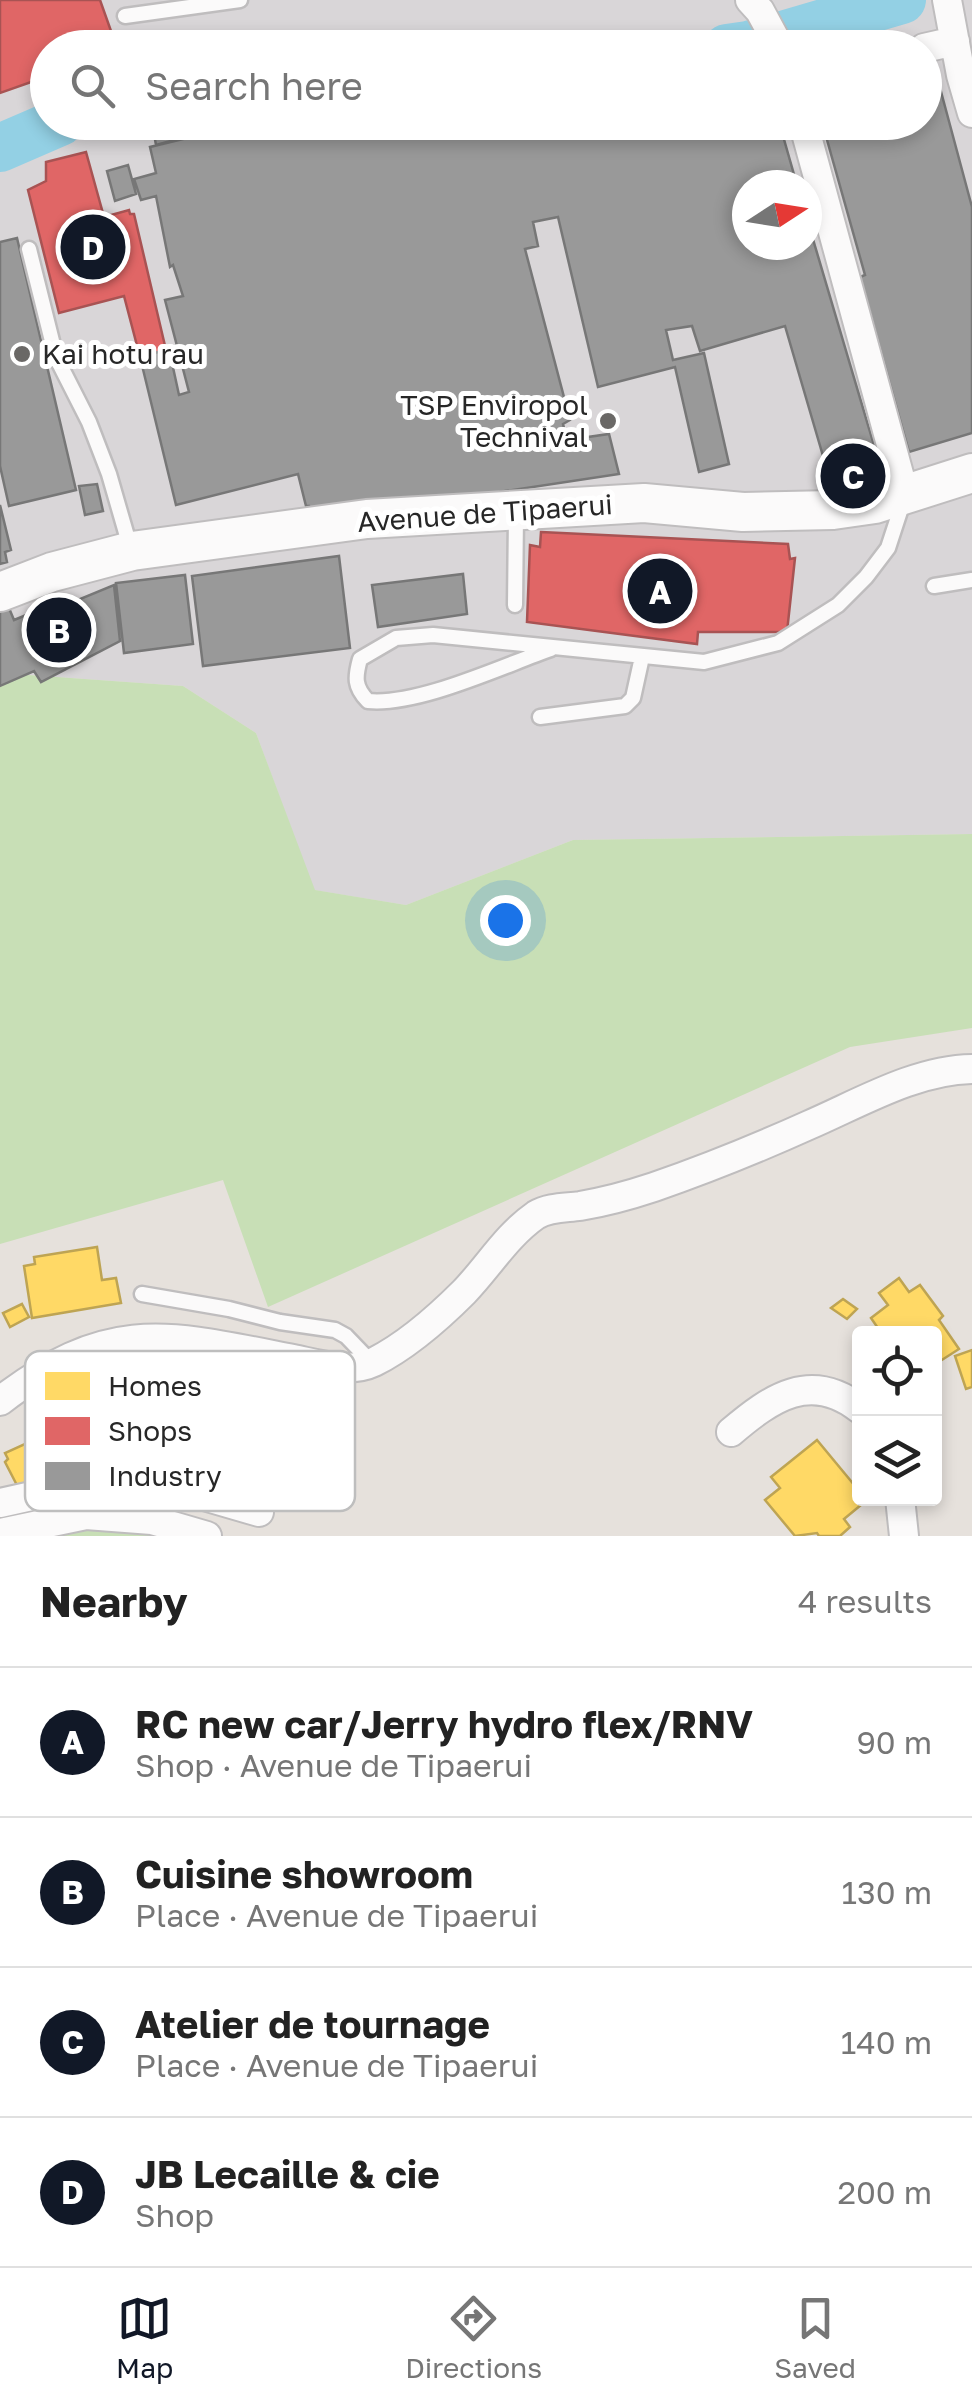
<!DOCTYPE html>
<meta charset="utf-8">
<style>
:root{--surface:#fff;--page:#f2f2f2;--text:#222;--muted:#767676;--line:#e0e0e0;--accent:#111827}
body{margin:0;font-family:"Golos Text",sans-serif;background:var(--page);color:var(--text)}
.controls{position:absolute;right:30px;bottom:30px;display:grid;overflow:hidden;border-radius:10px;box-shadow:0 5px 15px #0003}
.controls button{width:90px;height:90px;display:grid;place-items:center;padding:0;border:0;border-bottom:2px solid var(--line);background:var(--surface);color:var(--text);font:50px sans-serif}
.compass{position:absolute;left:732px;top:170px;width:90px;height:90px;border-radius:50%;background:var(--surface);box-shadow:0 5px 15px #0003;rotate:78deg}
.you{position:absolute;left:505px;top:920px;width:35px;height:35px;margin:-25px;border:8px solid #fff;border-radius:50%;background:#1a73e8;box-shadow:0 0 0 15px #1a73e833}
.badge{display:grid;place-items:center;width:65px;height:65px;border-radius:50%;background:var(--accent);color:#fff;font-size:32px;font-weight:700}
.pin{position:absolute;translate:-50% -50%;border:5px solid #fff;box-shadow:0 2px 10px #0006}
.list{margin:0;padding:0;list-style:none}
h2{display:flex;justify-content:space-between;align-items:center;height:130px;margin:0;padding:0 40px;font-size:42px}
h2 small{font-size:32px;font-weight:400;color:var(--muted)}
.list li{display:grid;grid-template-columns:65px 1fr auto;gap:30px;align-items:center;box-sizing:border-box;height:150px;padding:0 40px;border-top:2px solid var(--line)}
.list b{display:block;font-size:38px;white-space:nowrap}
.list p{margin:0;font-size:32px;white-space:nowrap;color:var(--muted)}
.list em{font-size:32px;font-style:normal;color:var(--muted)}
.icon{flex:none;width:55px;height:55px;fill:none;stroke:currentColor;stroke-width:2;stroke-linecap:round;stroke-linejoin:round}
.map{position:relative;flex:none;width:972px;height:1536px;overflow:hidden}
.search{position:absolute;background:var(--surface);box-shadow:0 5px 15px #0003;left:30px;right:30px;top:30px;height:110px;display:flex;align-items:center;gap:25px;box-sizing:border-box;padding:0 35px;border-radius:55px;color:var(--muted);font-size:38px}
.sheet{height:730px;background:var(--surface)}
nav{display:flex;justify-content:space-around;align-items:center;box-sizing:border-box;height:140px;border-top:2px solid var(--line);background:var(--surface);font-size:28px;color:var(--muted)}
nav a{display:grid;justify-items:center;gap:5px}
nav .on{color:var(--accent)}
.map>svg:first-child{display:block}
</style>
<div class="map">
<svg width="972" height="1536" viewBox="0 0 972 1536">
<rect width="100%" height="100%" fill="#e6e1dc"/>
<path fill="#d9d6d8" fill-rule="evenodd" d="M0,0H972V834L573,840L406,905L314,890L256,733L183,686L0,673ZM48,48H924V122H48ZM747,185H807V245H747Z"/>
<path fill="#c8dfb6" d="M0,673L183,686L256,733L315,890L406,905L573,840L972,834V1028L850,1047L268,1307L223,1180L0,1244Z
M79,1522L196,1536H41Z"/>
<path fill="#ffd966" stroke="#bea453" stroke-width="2.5" d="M97,1247L102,1280L116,1278L121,1303L32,1318L24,1266L35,1264L34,1257Z
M899,1278L909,1292L920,1285L943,1316L939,1320L959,1349L934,1365V1334H882L871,1318L888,1305L879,1293Z
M843,1299L857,1309L847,1319L831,1308Z
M22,1304L29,1317L10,1327L3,1313Z
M972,1350V1387L966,1389L955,1356Z
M103,1419H126L132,1442L159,1441L166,1421L192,1427L189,1445L210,1454L224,1435L246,1445L239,1468L256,1477L271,1457L292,1468V1478L278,1508L248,1498L231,1486L229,1488L185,1464L182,1474L153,1465L154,1461L101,1466L102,1460L88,1463V1466L47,1475L50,1483L22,1495L5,1462L8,1459L5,1453L27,1443L37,1457L52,1452L49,1429L72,1422L82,1443L100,1439Z
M817,1440L860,1492V1498L867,1500L844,1519L850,1527L840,1536H819L817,1533L795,1536L765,1500L780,1488L771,1477Z"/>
<path fill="#e06666" stroke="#a85353" stroke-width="2.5" d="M0,0H100L111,31L90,38L93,48H48V76L0,93Z
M86,152L104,217L129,210L130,214H134L166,350L140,357L124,296L59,313L28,190L46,181V162Z
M541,532L788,544L790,559L795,558L787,632H698L697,644L527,622L530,545L540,547Z"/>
<path fill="#999" stroke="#777" stroke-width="2.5" d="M936,73L972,207V433L909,452L860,277L865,275L822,122H924V75Z
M286,122H409L412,134L458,122H779L797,185H747V245H807V219L878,459L828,473L785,326L700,351L692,326L666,330L673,360L704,353L729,464L699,472L675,367L598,387L558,217L533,222L538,246L525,249L570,420L563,424L567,440L609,434L619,474L499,492L311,511L309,506H306L298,474L176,505L140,357L169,349L179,395L189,392L165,300L183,296L173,265L170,267L156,196L141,200L134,179L156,173L150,147L212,132Z
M204,123L207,131L156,145L154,134Z
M128,165L136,194L115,201L107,171Z
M17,238L76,490L9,506L0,466V242Z
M871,461L879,478L832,488L828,473Z
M97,484L103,511L85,515L79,486Z
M0,505L11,550L5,552L7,562L0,564Z
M339,556L350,648L203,666L192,576Z
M463,574L467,614L378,627L372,585Z
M185,575L193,644L124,653L116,583Z
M114,585L120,641L41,682L34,671L0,686V611L9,608L14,620L58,602L61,607Z"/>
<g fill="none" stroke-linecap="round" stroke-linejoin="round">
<path stroke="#93d0e4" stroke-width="48" d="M727,48L748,45L902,0
M0,148L60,122"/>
<g stroke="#bfbdbe" stroke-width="19">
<path id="service" d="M125,16L240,0
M29,249L56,357L89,422L109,474L131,550
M934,586L972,580
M515,605L516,515
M551,649C502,666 418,706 368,701C354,687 355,677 360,659L396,638L433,635L704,662L778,643L838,605L866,577L888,548L904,499
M540,717L625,706L633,698L642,657
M142,1294L229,1309L280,1322L335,1330L346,1336L372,1363"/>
</g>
<g stroke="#bfbdbe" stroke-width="32">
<path id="minor" d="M750,0L760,11L780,48
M947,0L961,75L972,113
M924,48L955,41
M803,122L905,496
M0,1401C110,1317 166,1334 293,1359C318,1364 349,1374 374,1362C406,1346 439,1317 464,1292C489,1266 506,1236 536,1215C549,1207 566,1208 580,1206C604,1202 630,1195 654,1187C706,1169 758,1148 809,1125C860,1103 915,1070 972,1069
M731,1432C771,1398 811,1370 860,1409
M900,1498L904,1536
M0,1503L99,1481L173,1487L259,1512
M0,1533L86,1515L152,1520L207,1536"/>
</g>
<g stroke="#bfbdbe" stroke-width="42">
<path id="secondary" d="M0,592L52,572L132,551L367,519L644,503L743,512L833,510L875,504L972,473"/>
</g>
<use href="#service" stroke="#fbfafa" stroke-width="14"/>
<use href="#minor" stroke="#fbfafa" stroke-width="28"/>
<use href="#secondary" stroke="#fbfafa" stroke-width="38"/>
</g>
<g fill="#6a6866" stroke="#fff" stroke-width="4">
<circle cx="22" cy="354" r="10"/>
<circle cx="608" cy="421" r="10"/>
</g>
<g text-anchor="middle" stroke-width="10" stroke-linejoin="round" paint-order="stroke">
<g font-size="28" fill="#272727" stroke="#fff" text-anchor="start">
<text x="42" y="364">Kai hotu rau</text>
<text x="588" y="415" text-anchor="end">TSP Enviropol<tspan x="588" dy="32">Technival</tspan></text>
</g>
<g font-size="28" fill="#272727" stroke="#fff">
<text transform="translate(485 513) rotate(-4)" y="10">Avenue de Tipaerui</text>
</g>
</g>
<rect x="25" y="1351" width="330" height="160" rx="15" fill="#fff" stroke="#bebebe" stroke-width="2.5"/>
<rect x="45" y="1372" width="45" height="28" fill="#ffd966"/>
<rect x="45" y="1417" width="45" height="28" fill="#e06666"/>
<rect x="45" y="1462" width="45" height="28" fill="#999"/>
<g font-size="28" fill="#272727">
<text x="108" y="1396">Homes</text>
<text x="108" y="1441">Shops</text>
<text x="108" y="1486">Industry</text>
</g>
</svg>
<div class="controls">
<button><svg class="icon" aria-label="locate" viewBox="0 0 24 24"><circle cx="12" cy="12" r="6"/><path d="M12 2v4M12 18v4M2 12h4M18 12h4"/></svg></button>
<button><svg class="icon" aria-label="layers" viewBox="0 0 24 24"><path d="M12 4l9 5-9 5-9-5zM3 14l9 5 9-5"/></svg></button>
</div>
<svg class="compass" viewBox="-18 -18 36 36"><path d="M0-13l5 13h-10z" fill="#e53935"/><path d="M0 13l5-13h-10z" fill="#767676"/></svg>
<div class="you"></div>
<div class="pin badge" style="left:660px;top:591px">A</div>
<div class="pin badge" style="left:59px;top:630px">B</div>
<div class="pin badge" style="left:853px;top:476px">C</div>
<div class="pin badge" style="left:93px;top:247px">D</div>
<div class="search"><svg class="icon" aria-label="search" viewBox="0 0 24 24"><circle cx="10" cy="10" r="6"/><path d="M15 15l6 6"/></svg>Search here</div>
</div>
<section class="sheet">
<h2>Nearby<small>4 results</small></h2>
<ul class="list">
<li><span class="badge">A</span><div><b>RC new car/Jerry hydro flex/RNV</b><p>Shop · Avenue de Tipaerui</p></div><em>90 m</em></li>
<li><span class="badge">B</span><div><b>Cuisine showroom</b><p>Place · Avenue de Tipaerui</p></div><em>130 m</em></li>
<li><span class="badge">C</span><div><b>Atelier de tournage</b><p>Place · Avenue de Tipaerui</p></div><em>140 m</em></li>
<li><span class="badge">D</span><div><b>JB Lecaille &amp; cie</b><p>Shop</p></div><em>200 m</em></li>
</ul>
</section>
<nav>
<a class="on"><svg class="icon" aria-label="map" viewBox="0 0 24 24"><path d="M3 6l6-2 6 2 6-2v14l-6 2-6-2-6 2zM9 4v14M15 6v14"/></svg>Map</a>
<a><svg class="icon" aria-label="directions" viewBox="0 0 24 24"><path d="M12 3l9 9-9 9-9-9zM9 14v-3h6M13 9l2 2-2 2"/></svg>Directions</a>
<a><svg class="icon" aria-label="saved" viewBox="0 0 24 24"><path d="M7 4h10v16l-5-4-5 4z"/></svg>Saved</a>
</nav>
